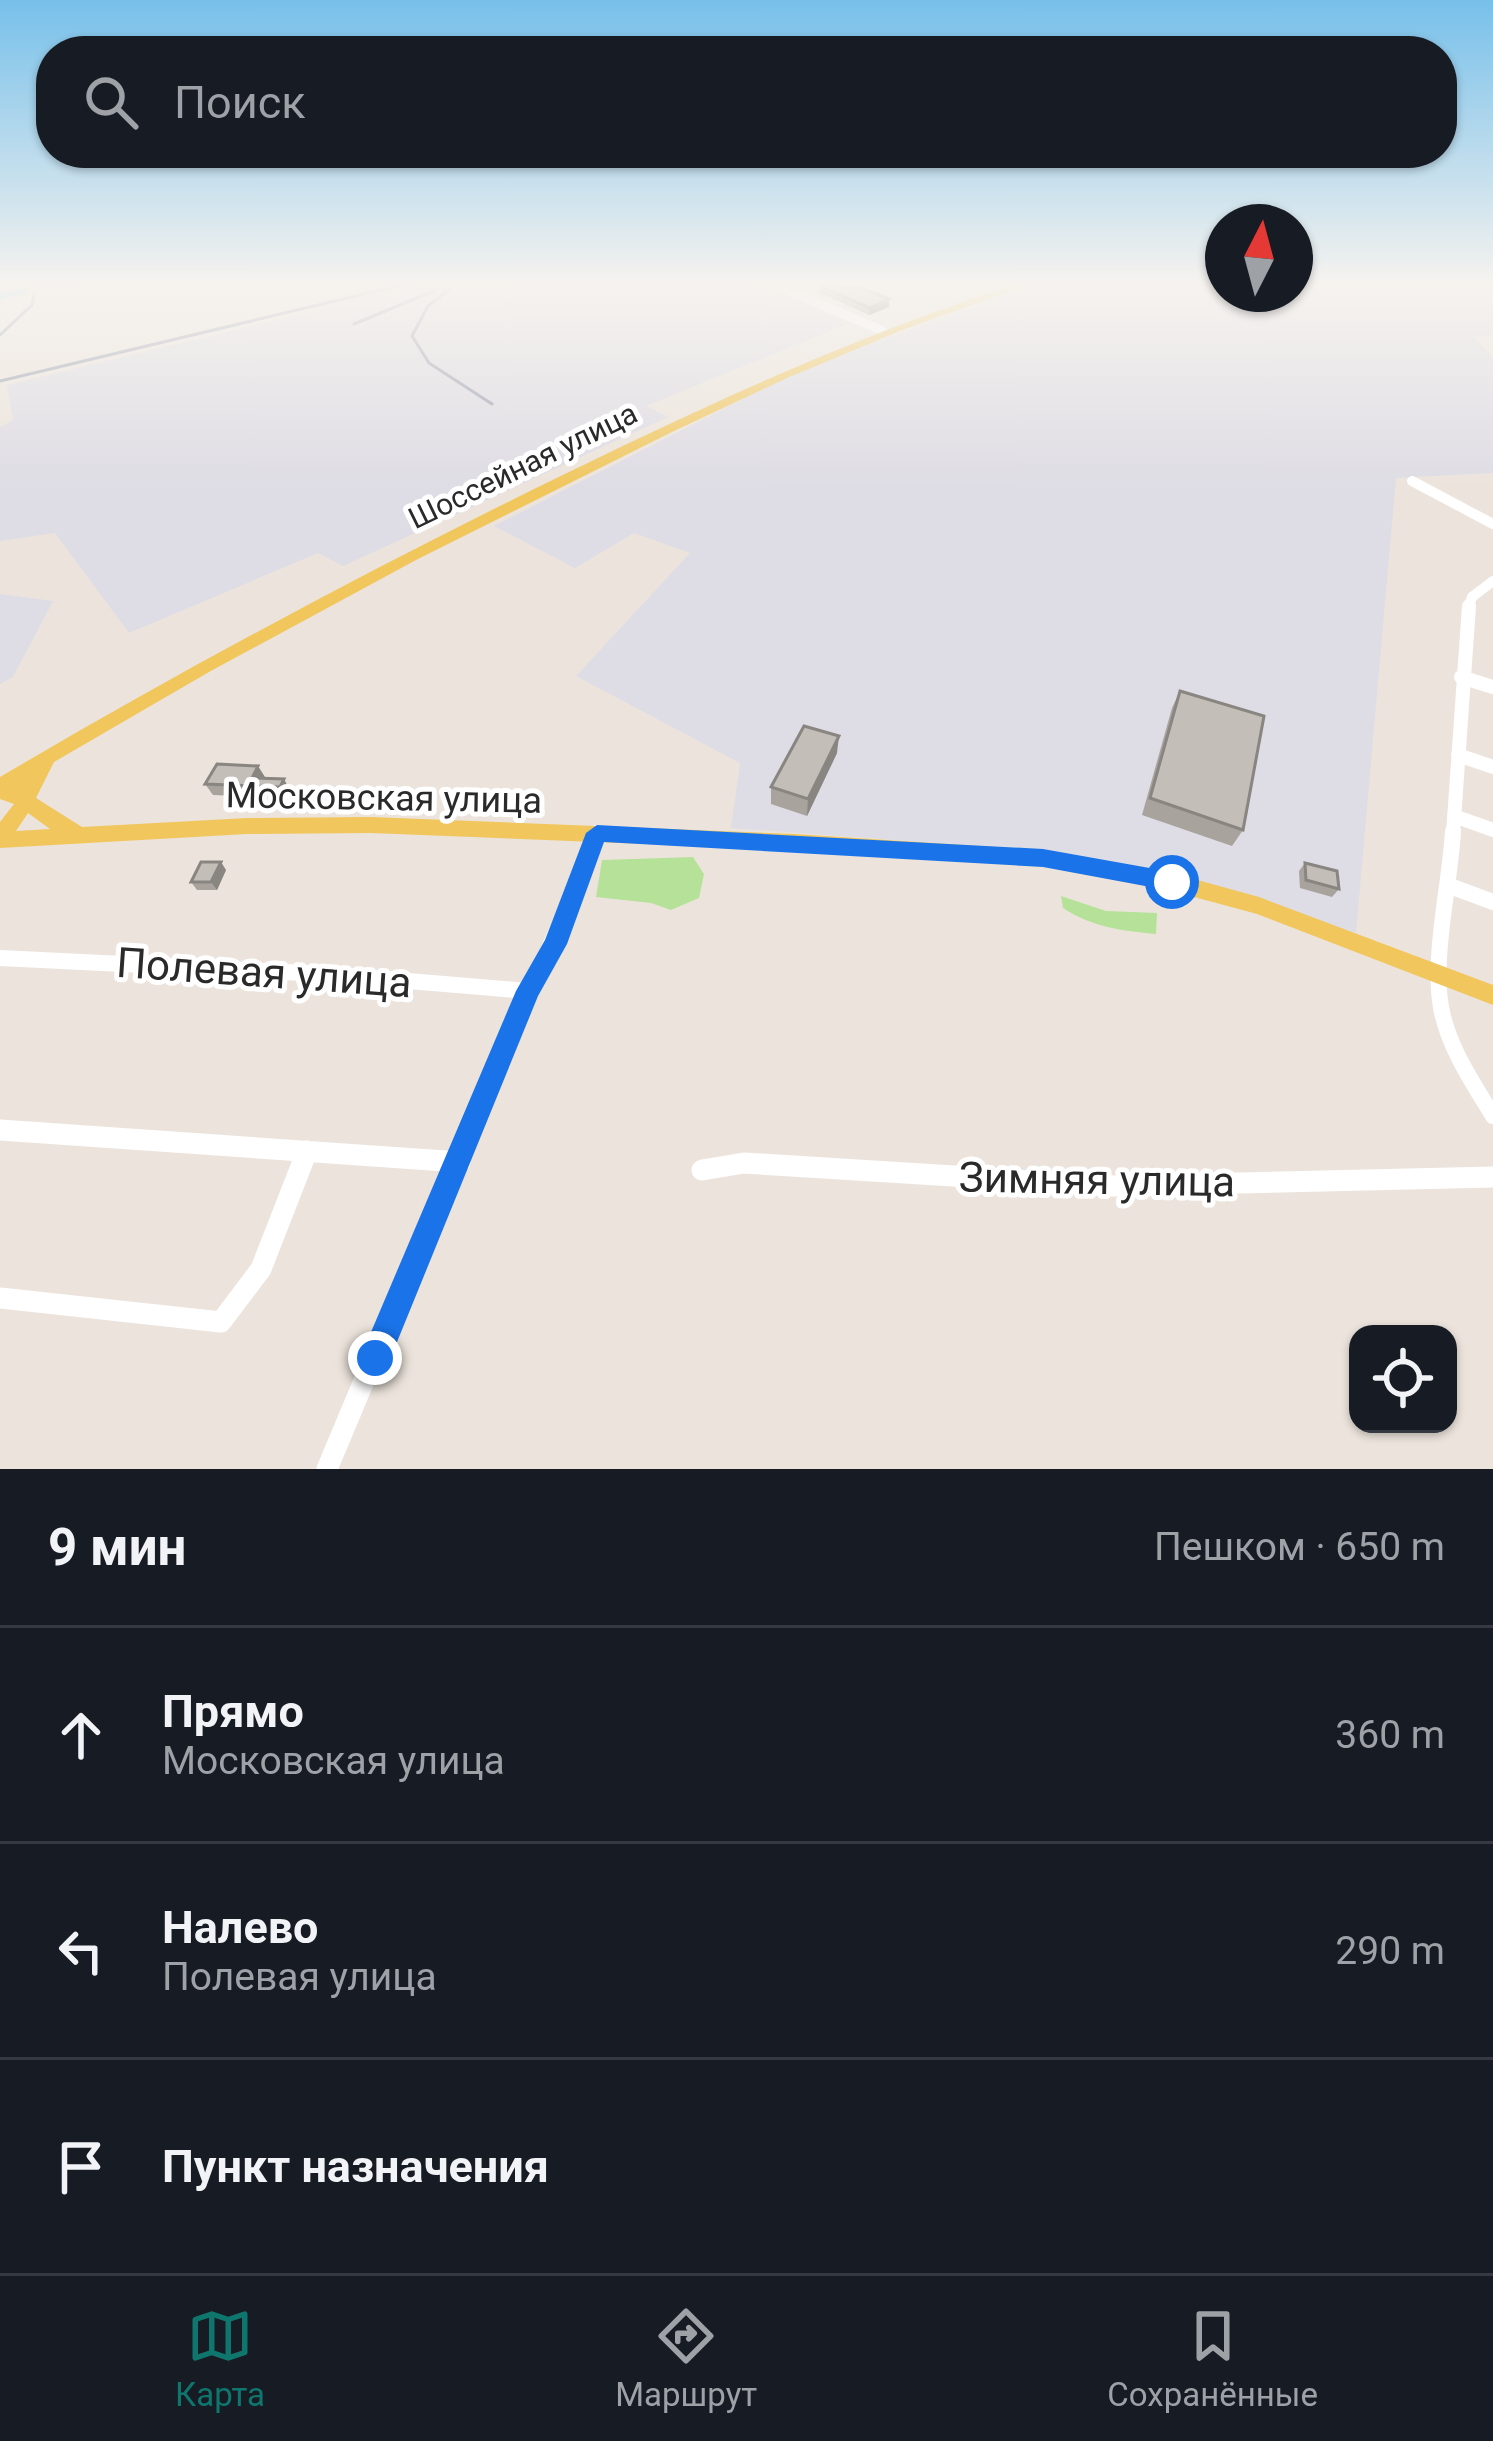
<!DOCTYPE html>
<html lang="ru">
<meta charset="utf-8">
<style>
:root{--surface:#171b24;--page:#242831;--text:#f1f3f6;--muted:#9ea1a6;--line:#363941;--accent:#0f766e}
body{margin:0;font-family:Roboto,sans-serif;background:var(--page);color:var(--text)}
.controls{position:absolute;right:36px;bottom:36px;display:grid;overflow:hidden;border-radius:24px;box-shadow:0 3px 9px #0004}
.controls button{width:108px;height:108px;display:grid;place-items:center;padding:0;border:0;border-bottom:3px solid var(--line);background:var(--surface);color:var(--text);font:60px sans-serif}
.compass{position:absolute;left:1205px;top:204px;width:108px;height:108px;border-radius:50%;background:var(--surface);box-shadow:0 3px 9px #0004;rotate:6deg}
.stop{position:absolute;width:36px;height:36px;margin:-27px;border:9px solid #1a73e8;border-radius:50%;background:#fff}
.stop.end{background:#1a73e8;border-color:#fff;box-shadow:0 3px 12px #0008}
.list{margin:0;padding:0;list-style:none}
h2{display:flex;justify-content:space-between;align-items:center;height:156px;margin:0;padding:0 48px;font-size:51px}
h2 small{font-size:39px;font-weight:400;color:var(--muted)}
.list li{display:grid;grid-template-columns:78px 1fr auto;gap:36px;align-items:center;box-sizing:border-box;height:216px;padding:0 48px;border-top:3px solid var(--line)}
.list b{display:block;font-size:45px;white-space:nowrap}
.list p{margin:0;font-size:39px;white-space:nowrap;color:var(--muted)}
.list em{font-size:39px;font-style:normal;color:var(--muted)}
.icon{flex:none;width:66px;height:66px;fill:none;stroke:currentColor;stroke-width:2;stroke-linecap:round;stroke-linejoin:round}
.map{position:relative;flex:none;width:1493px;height:1469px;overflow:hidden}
.search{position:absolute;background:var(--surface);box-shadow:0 3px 9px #0004;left:36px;right:36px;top:36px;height:132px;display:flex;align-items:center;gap:30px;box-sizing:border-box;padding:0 42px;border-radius:48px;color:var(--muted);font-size:45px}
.sheet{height:804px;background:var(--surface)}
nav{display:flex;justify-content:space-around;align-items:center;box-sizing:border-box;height:168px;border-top:3px solid var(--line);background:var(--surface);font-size:33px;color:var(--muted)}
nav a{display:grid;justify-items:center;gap:6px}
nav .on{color:var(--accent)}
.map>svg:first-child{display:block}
</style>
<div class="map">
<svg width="1493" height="1469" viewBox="0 0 1493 1469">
<rect width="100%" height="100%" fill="#ece4dc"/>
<path fill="#dedce4" d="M427,284H753L849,323L646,406L668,417L343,566L318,553L129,633L55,533L0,541V427L13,420L7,385Z
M1040,284H1223V294H1295V284H1493V337L1473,336L1493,357V473L1396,478L1356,933L1136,866L1058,852L731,828L740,763L576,676L690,553L634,533L575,568L494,526L807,366Z
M0,594L53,601L13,677L0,684Z"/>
<path fill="#b5e298" d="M693,857L704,874L699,898L671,910L651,903L596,897L602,860Z
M1061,896L1106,911L1157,913L1156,934C1122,931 1092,927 1063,908Z"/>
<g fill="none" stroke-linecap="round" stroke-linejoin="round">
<path fill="#6fd3ee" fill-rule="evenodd" d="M69,284H91L64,290L59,287Z
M25,288L28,289V293L0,299V293Z"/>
<path stroke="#fff" stroke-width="9" d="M774,284L883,331"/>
<path stroke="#fff" stroke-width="10" d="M1412,481L1493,524
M1468,609L1472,597L1493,581"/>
<path stroke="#fff" stroke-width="14" d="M1461,677L1493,687
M1458,755L1493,767
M1454,816L1493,830
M1453,834L1469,606"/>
<path stroke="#fff" stroke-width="16" d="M1453,831C1450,885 1432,956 1441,1007C1448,1047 1473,1083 1493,1116
M1450,886L1493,902
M0,958L325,974L528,991
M475,1117C515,1021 560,930 597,833"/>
<path stroke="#fff" stroke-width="21" d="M0,1130L460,1162
M702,1170L744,1163L1114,1186L1493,1177
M0,1298L221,1322L261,1269L307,1151
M327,1469L476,1114"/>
<path fill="#f0c65d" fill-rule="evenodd" d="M1016,284H1030L905,329L787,378L672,432L416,560L209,672L54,762L36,798L82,827L247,818L371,817L795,834L1043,850L1172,873L1259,897L1493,985V1005L1257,914L1172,891L1043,866L795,850L371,833L247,834L0,848V822L14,804L0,799V777C173,675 350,580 530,491C689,413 848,338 1016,284ZM28,813L50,829L16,831Z"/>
<path stroke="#9fa3b4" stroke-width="3" d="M456,284L428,306L412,336L429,363L492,404
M354,324L436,290
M0,335L32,305L36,284
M0,381L406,284"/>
</g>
<path fill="#a9a39e" d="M818,285L889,307L869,315L818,292Z
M1180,691L1243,830L1232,846L1142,815L1172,708Z
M837,753L807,816L771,804V787Z
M265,777L284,779L290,791L286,798L213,795L205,784Z
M1305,863L1339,889L1332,897L1300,888L1299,871Z
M226,870L217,890H197L191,882Z"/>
<path fill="#898581" d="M889,299V307L869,315L870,308Z
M839,736L837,753L807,816L808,799Z
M258,766L265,777L260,786L252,778Z
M284,779L290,791L286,798L280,787Z
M221,862L226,870L217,890L211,882Z"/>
<path fill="#c4beb8" stroke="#898581" stroke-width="3" d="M821,284H837L849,289L856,286L889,299L870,308L818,285Z
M1180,691L1264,716L1243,830L1150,798Z
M804,726L839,736L808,799L771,787Z
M217,764L258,766L252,778L284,779L280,787L205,784Z
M201,862H221L211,882H191Z
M1305,863L1337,871L1339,889L1306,880Z"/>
<linearGradient id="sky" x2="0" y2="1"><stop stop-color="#77c0ea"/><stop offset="0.58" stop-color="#f6f3ef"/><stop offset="1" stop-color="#f6f3ef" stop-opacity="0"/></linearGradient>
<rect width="1493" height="489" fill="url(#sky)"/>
<path fill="#1a73e8" d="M597,825L1043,849L1172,872L1183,882L1172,891L1043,867L604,842L567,944L538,996L386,1369L375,1374L364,1369L360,1358L516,991L545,940L586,833Z"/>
<g text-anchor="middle" stroke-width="10" stroke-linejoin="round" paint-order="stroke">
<g font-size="30" fill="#2a2a2a" stroke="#fff">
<text transform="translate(523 466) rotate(-26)" y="10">Шоссейная улица</text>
</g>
<g font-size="36" fill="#2a2a2a" stroke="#fff">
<text transform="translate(384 797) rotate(1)" y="13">Московская улица</text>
</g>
<g font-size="42" fill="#2a2a2a" stroke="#fff">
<text transform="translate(264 972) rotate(4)" y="15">Полевая улица</text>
<text transform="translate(1097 1179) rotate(1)" y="15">Зимняя улица</text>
</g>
</g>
</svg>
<div class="controls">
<button><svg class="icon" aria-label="locate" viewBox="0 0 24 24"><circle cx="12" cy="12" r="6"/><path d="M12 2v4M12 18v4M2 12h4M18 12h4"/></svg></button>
</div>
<svg class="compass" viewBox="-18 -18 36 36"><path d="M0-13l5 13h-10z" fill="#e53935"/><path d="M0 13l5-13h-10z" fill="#9ea1a6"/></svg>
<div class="stop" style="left:1172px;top:882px"></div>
<div class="stop end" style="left:375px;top:1358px"></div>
<div class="search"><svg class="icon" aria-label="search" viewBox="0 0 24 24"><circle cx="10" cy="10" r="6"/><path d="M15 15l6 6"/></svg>Поиск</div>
</div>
<section class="sheet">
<h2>9 мин<small>Пешком · 650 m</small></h2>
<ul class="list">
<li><svg class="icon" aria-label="ahead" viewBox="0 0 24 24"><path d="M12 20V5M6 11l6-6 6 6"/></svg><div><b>Прямо</b><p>Московская улица</p></div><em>360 m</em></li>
<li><svg class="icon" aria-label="left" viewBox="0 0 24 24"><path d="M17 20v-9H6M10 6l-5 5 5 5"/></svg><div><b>Налево</b><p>Полевая улица</p></div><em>290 m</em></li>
<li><svg class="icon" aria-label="arrive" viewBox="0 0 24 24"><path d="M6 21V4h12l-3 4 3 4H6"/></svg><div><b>Пункт назначения</b></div></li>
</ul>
</section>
<nav>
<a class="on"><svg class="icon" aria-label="map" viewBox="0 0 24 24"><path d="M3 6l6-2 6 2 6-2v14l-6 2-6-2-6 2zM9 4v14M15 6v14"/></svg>Карта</a>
<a><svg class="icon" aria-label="directions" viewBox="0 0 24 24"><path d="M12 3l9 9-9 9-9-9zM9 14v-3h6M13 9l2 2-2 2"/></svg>Маршрут</a>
<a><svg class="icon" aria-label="saved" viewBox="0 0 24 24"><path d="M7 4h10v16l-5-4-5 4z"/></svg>Сохранённые</a>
</nav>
